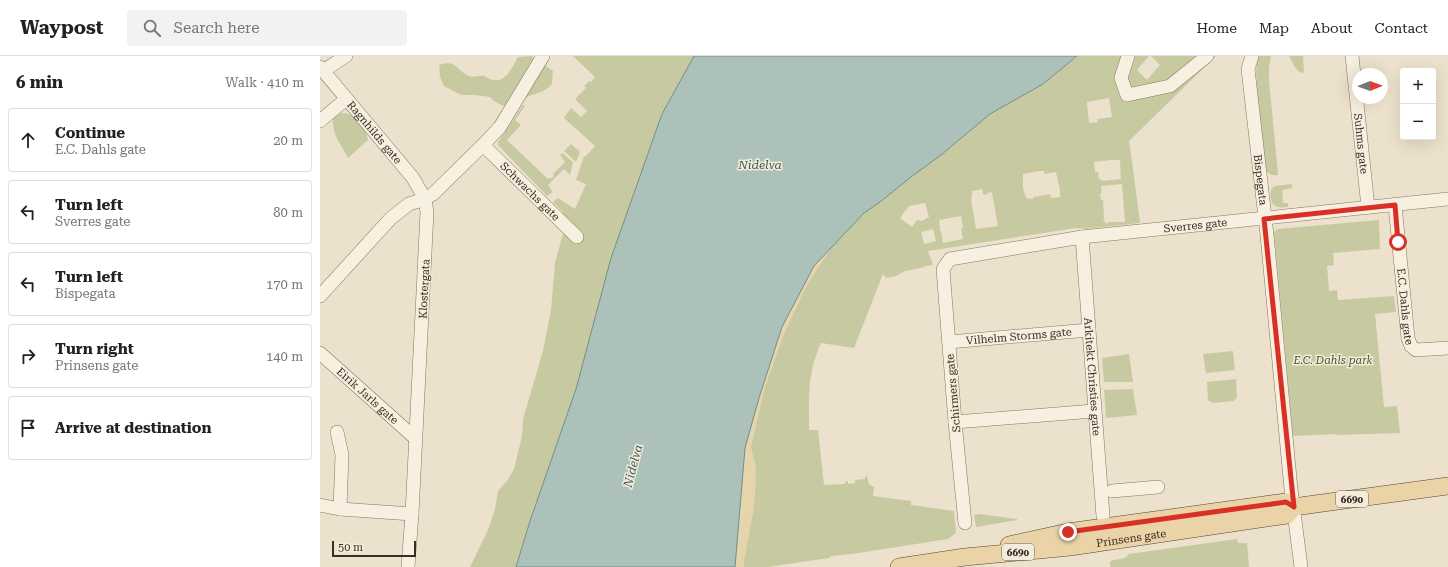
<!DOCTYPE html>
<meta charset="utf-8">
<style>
:root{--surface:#fff;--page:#f2f2f2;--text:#222;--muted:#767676;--line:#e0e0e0}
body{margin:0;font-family:"Roboto Serif",serif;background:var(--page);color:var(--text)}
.controls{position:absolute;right:12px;top:12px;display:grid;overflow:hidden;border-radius:4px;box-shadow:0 4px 16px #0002}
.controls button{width:36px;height:36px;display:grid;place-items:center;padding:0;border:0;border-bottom:1px solid var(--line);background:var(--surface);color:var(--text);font:20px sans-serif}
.compass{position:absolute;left:1032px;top:12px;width:36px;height:36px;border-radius:50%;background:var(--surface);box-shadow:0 4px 16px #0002;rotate:89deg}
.scale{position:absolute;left:12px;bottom:10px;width:84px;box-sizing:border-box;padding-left:4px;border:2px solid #3a2d23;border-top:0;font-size:11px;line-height:14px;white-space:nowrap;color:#3a2d23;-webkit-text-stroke:3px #f4ecdb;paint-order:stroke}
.stop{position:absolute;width:12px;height:12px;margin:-9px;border:3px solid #d93025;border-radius:50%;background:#fff}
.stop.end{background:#d93025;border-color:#fff;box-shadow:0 1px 4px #0008}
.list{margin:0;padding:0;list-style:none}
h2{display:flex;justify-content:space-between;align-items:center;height:52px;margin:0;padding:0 16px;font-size:17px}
h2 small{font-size:13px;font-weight:400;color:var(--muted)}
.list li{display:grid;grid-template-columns:26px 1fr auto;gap:12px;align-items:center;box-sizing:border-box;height:64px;margin:0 8px 8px;padding:0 8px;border:1px solid var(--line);border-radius:4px}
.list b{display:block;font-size:15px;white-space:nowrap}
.list p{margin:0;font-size:13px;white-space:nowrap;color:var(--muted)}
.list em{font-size:13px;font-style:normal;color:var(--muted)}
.icon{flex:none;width:22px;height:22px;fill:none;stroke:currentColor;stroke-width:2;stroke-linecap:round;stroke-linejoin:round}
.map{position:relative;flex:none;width:1128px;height:511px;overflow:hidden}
header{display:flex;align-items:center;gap:24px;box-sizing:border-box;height:56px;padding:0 20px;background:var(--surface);border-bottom:1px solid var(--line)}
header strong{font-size:19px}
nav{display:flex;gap:22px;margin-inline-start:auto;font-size:14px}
.search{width:280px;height:36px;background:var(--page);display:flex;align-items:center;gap:10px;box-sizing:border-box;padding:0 14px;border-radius:4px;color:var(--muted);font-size:15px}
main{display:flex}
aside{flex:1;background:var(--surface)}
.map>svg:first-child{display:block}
</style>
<header>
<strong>Waypost</strong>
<div class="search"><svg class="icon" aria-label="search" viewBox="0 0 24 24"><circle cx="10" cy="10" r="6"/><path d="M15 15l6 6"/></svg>Search here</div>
<nav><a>Home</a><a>Map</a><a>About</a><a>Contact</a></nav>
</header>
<main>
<aside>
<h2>6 min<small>Walk · 410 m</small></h2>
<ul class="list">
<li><svg class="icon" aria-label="ahead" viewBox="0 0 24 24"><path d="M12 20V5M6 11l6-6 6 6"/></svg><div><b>Continue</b><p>E.C. Dahls gate</p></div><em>20 m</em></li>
<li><svg class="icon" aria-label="left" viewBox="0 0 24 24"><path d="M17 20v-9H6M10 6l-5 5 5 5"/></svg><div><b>Turn left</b><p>Sverres gate</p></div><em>80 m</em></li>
<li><svg class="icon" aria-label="left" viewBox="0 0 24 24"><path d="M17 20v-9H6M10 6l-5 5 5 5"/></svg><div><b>Turn left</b><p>Bispegata</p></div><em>170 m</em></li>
<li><svg class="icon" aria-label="right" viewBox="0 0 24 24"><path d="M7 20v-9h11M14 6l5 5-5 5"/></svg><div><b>Turn right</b><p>Prinsens gate</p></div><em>140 m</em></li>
<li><svg class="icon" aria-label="arrive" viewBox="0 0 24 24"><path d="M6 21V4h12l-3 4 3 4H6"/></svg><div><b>Arrive at destination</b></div></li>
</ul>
</aside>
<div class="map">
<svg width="1128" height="511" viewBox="0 0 1128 511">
<rect width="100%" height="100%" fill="#ece1cc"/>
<path fill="#c7caa0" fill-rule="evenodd" d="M211,0L233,15L232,28C224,36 221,36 212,39C203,43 195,48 185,51L174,45L170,41L155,39H141L124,30L120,21L119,9C137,3 135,14 149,20C153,22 159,19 164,20C167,21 170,24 173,24C186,27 193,10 198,1Z
M253,0H374L342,58L256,333L210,465L196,511H150L168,474L175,453L178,435L187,425L194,413L202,380L203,363L223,295L231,254L235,207L242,181L250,165L241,158L243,156L233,146L238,142L255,153L266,128L256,124L264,100L265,101L275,90L244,62L251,52L261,61L267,55L255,43L266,32L264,30L269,25L271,26L275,21Z
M757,0H829L817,14L827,24L840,9L831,0H896L809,85L812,105L820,167L765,173L756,172L608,195L613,209L605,210V211L585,215L576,220L566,222L563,218L534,292L501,287C487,318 489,341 489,374H498L504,429L525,428V426L528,425V428L535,427V424L545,423V420H547L549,428L554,431L553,440L591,445V449L634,455L636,477L628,483L532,498L511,500L509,502L448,511H415L425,392L462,271L494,210L544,157L560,146L591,121L621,99L670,58L723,28ZM789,42L792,61L777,63L778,66L769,67L767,46ZM791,104H800L801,123L782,125L781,123H779L778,116H775L774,106ZM719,115H724V118L736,116L740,134V141L731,142L730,138L714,141L713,143L706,142L703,132V118ZM802,128L805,166H789L787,168L783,164L784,162L783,144H781L780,137H782L781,130ZM662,133L663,138L665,139L670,136L672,137L678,170L656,173L651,143L652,140V135ZM605,147L609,161L602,165L597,164L592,171L580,162L589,150ZM641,160L643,172L641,173L643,183L623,187L621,175L619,174L620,173L619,164ZM613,173L616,185L604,188L601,176Z
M938,0H951L949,11V25L958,117V119C951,120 948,118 944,112L937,34L936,14Z
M969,0H983L984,17C975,16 974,8 969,0Z
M203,49L205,50L195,64L201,69L187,84L228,123L230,122H232L234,120L233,118L245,106L240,99L242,97L253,106L250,119L244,113L228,129L233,136L227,140L178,89V86Z
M23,57C37,58 46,71 48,84L28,102C21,88 12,80 13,63L18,58Z
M251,88L260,96L256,106L244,95Z
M972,128V132L962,134L963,147H968V151C965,151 961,152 958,151C950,150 949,138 952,132L955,130Z
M1059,164L1060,193L1013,197L1014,209L1007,210L1009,235L1017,234L1018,244L1074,240L1076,256L1055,258L1064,351L1077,350L1080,377L1016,379V378L973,380L954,176L958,173Z
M913,295L915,314L886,317L883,298Z
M809,298L813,326H784L782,302Z
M916,323L917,341L914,345L893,347L888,344L887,326Z
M813,333L817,359L786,362L784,334Z
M659,458L697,463V464L656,471L654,460L655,459Z
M917,483L918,487H927L929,511H790V505L805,502L809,498Z"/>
<path fill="#e5d4ac" d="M510,194L487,229L464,278L445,331L431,391L436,411L435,438L433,457L424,505V511H415L425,392L439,342L462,271L494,210Z"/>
<path fill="#acc1ba" stroke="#728f87" d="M374,0H757L723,28L670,58L621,99L591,121L560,146L544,157L494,210L462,271L439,342L425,392L415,511H196L210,465L256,333L291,202L342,58Z"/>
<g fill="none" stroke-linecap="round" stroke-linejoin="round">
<g stroke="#887461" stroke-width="14">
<g id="minor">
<path d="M808,0L801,22L807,39L850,30L887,0"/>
<path id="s1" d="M932,0L928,13L947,179L971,433L981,511"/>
<path id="s2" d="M1032,0L1048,151"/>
<path id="s3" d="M0,11L93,122L105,143L107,156L92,458L88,511"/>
<path d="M3,15L26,0"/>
<path d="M0,65L26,43"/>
<path id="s4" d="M163,89L257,181"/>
<path id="s5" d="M1075,149L1088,282L1091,290L1096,294L1128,292"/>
<path id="s6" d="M762,181L783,460"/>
<path d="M0,240L71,162L89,148L105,143L113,138L163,89L180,71L223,0"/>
<path id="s7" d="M629,286L769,274"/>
<path id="s8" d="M0,297L95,382"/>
<path d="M635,366L774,355"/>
<path d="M17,376L22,399L20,453"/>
<path d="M792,435L838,431"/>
<path d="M0,449L20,453L92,458"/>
<path id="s9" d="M645,467L635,366L623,213L630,203L762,181L1128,143"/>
</g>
</g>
<g stroke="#574334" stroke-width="18">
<g id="major">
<path d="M689,489L748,476L966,446L974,451"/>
<path id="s10" d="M579,511L645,501L750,491L967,459L974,451L988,449L1128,430"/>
</g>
</g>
<use href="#minor" stroke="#f7efdf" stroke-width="13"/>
<use href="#major" stroke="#ebd3a8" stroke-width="17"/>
</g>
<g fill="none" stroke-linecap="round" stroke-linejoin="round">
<path stroke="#d93025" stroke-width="5" d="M748,476L966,446L974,451L944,163L1075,149L1078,186"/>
</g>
<g text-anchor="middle" stroke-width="3" stroke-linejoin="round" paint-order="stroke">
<g fill="#f4ecdb" stroke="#72665a" stroke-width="1">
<rect x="1016" y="435" width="32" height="16" rx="3"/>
<rect x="682" y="488" width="32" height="16" rx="3"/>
</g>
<g font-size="10" font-weight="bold" fill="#3a2d23">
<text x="1032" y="447">6690</text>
<text x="698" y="500">6690</text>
</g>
<g font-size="11" fill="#3a2d23" stroke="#f4ecdb">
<text dy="4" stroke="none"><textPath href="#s3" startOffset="85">Ragnhilds gate</textPath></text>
<text dy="4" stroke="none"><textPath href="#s2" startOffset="88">Suhms gate</textPath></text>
<text dy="4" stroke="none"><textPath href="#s1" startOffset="125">Bispegata</textPath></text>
<text dy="4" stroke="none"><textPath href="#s4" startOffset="66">Schwachs gate</textPath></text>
<text dy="4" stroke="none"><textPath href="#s9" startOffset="515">Sverres gate</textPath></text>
<text transform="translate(104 233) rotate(-87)" y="4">Klostergata</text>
<text dy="4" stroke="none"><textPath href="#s5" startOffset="102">E.C. Dahls gate</textPath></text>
<text dy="4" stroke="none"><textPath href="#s7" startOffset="70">Vilhelm Storms gate</textPath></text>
<text dy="4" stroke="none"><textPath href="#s6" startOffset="140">Arkitekt Christies gate</textPath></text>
<text transform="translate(633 337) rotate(-95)" y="4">Schirmers gate</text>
<text dy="4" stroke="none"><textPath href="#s8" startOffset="64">Eirik Jarls gate</textPath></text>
<text dy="4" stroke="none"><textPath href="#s10" startOffset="234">Prinsens gate</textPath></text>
</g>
<g font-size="11" font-style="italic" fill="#4c552b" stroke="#f4ecdb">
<text x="1013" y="308">E.C. Dahls park</text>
</g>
<g font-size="12" font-style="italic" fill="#345855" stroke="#f4ecdb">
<text x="440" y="113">Nidelva</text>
<text transform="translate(313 410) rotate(-75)" y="4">Nidelva</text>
</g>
</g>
</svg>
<div class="controls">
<button>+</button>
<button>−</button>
</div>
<svg class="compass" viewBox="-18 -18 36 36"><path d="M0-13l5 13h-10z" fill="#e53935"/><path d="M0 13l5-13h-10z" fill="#767676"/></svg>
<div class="scale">50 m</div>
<div class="stop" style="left:1078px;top:186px"></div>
<div class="stop end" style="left:748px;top:476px"></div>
</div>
</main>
